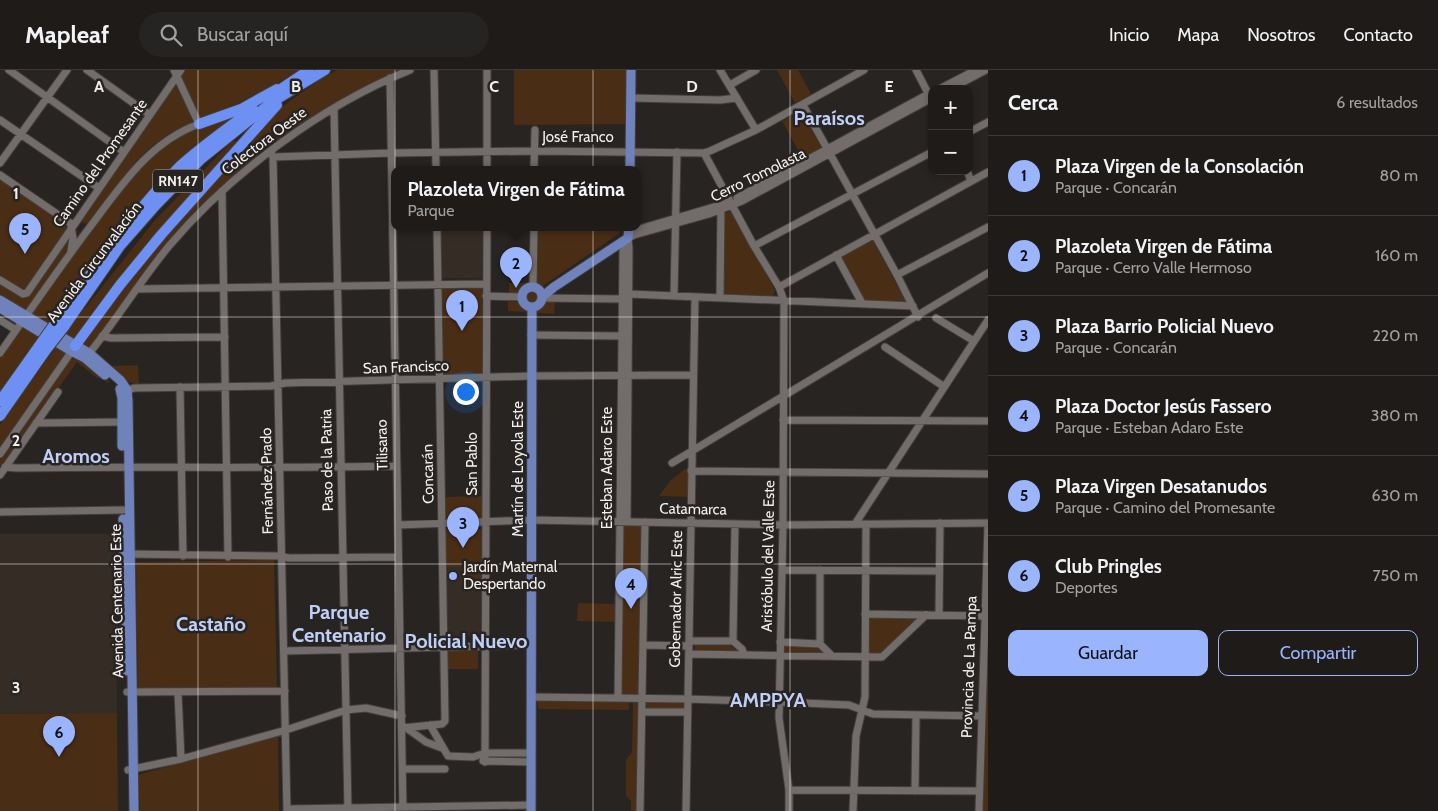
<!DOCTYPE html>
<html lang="es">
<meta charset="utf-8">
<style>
:root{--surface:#1e1b19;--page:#262422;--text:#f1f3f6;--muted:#a1a1a2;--line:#3c3938;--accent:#9ab5fd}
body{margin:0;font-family:Cabin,sans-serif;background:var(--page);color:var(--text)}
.controls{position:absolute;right:15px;top:15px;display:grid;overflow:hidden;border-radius:10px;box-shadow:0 2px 8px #0003}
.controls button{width:45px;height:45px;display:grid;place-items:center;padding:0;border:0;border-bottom:1px solid var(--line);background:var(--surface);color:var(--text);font:25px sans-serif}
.you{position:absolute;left:465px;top:321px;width:18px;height:18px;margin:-12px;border:4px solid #fff;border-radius:50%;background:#1a73e8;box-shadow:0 0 0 8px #1a73e833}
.badge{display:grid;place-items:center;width:32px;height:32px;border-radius:50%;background:var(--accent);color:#111;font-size:16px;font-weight:700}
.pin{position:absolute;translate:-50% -41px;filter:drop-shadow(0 1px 2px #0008)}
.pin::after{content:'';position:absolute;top:26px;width:18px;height:15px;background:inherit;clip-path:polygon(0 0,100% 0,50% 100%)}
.popup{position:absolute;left:391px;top:96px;width:250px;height:65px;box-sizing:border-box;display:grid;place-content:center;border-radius:10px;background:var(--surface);filter:drop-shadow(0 1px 4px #0005);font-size:16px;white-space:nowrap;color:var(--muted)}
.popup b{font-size:19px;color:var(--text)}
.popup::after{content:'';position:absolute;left:50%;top:100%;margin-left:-10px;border:10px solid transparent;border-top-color:var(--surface)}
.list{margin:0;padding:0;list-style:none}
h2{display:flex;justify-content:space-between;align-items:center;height:65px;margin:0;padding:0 20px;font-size:21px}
h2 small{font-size:16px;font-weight:400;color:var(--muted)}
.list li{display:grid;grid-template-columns:32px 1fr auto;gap:15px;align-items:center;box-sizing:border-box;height:80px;padding:0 20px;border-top:1px solid var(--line)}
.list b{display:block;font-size:19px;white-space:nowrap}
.list p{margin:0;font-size:16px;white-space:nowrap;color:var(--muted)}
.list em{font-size:16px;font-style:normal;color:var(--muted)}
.actions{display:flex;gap:10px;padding:15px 20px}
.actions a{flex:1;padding:11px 0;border:1px solid var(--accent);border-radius:10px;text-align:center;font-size:18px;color:var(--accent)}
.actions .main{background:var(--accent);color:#111}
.icon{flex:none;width:28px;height:28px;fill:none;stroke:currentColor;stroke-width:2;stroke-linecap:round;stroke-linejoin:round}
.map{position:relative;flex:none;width:988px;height:741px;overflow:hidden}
header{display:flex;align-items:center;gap:30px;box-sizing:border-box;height:70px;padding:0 25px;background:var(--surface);border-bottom:1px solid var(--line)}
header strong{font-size:24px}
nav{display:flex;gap:28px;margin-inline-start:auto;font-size:18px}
.search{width:350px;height:45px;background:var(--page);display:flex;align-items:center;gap:12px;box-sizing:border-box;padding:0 18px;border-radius:28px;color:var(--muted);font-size:19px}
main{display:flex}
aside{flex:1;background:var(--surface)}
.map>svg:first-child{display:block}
</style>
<header>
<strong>Mapleaf</strong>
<div class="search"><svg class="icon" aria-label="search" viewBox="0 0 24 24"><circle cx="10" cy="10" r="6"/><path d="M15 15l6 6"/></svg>Buscar aquí</div>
<nav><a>Inicio</a><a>Mapa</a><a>Nosotros</a><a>Contacto</a></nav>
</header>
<main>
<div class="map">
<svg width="988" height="741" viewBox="0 0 988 741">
<rect width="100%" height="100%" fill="#282421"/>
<path fill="#352c25" d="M440,157H482V208H440Z
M0,464H115L117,643L0,644Z
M446,497H461V515H481V566L446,567Z"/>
<path fill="#4a2d15" d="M187,0H301L269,18L205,49H201L181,7L182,3Z
M337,0H403L366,16L320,42L281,69L178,161L140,208L89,278L82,273L130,209L185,144L280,38L317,12Z
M514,0H628L627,54L514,55Z
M777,0H798L811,24L795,33Z
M174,14H178L193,47V51L190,54L169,64L152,76L136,91L90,153L87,154L80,152V150Z
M257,34L187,86L67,261L155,150L232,71H237V74L75,270L32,246V242L121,119L142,93L174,69Z
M800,41L805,43L822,76L821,79L803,89L782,51Z
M0,108L66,154V162L26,220L23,221L0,207Z
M729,141L733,143L775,221L772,227L723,224V145Z
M539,159L619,160L620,161V163L540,218L537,216V162Z
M69,167H71L70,180L27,238L24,239L0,226V212L25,228L28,227Z
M872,169L907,234L864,232L839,187Z
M509,213H528L517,224H509Z
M482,216L483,306L443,307L442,217Z
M524 228a8 8 0 1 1 16 0a8 8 0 1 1-16 0Z
M508,231L517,232L526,242L508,241Z
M546,231L555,232L554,244L536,243Z
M23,258H26L66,282V286L0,379V355L54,280L40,271L0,327V288Z
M72,289C89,290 98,302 110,312L108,313L101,308H97L77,292L0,400V390L69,291Z
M138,295L139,315L127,311L111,296Z
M688,397V427L659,426L671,410Z
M482,426V449L444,450V427Z
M623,455H643L640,624H620Z
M445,459H481V515H461V497H446Z
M274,490L277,617L138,619L136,492Z
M578,533L617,534L616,552L577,551Z
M868,546L920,548L882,586L867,585Z
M695,574L730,575L737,581H695Z
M784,575L816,576L827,584L784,582Z
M988,575V741H983Z
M447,579H478V599H447Z
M538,631L629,632V640L538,639Z
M633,633H640L638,741H631V731L626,726V690L632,682Z
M643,633H684V640H643Z
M117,643L118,741H0V644Z
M278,665L279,741H140L138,705Z"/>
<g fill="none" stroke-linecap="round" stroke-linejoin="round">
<path stroke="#572b00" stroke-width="1" d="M192,30L210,39H215L272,0
M75,159L81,165
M0,224L23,238
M14,232H30
M36,245C67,197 101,149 140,107C154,92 172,78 187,63
M0,295L26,260"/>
<g stroke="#423f3c" stroke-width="9">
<path id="minor" d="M9,0L124,82
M87,0L150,45
M434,0L436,99
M487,0V99
M720,0L756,60
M916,0L930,27
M390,8L403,741
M730,15L756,0
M939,19L976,0
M950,19L986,0
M631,28L720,30L737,28
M803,35L897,205L918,247
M334,38L348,741
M0,50L99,118
M969,62L988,52
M271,82L273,87L287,741
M704,83L754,176L779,217L784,231L783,455L779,648L789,720V741
M273,87L391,83L535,81L704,83L710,81L756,60L864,0
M0,93L67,0
M534,99L535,60
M967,101L971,111
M0,105L73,155
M222,121L228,487
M737,128L932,22
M629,162L727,133
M628,168L634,165L709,144L742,131L932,28
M754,176L932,82
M71,181L73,168L71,157
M836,185L862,233
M897,205L988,157
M0,210L23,224L27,223L181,0
M533,217L534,157
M779,217L988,102
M137,219L486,214
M486,226L522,227
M674,226L677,82
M542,228L622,229L629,224L913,236
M720,228L721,136
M936,248L974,271
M0,250L16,260
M531,265L622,266
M102,266L111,268L225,267
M885,277L943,316
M0,283C29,242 57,201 87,161C119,119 147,73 199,54L174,0
M87,286C116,251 140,211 169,176C231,103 321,36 410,0
M180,317L183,486
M124,322L134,318L271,316L285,313L531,306L692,305
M783,350L988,351
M36,353L125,352
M0,384L74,278
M672,393L988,203
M5,397L16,398C143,396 270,399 396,396
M691,401L988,404
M0,405L58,322
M0,442L123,440
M627,451L629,178L628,169
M855,454L988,250
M398,455L532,450L783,455L988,453
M127,484L278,486L289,488L398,487
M782,500L939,501
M865,544L984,546
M939,544L940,453
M689,571H733L742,579L744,584
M733,571L735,454
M780,572L820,574L832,586
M820,574V500
M643,575L689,576
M284,581L531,575
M689,584L882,587L926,545
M127,622L285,621
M178,623L181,689
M531,627L688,629L779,632L849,635L873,644L982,646
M618,628L623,181L628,168
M642,642H688
M430,655L448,686L473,687L485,683H531
M405,657L426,672L442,678
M402,658L442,654L445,651L437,157
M483,691L531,692
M485,692L487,157
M403,699H445
M128,700L181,689L286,660L346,640L366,638L402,646
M789,720L979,721
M915,721L916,646
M287,739L531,735
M640,741L645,452
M686,741L695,227
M853,741L856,666L865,627L866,454
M979,741L988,455"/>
</g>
<g stroke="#423f3c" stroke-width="11">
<path id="major" d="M630,99L631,0
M522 227a10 10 0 1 1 20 0a10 10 0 1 1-20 0Z
M542,227L554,217L628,168L629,157
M0,230L89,283L121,311L127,320L128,331L134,741
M0,238L71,281L85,288L105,305
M120,319L122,328V376
M123,449L126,601
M531,741L532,237"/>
</g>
<g stroke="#423f3c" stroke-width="12">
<path id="highway" d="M272,25L309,0
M199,54L241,39L277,19
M56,252C95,198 132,143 180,96C203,75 228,58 253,39
M64,257L120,176L156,135L201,89L272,32L325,0
M75,276L120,215L161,165L277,35
M0,331L39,276
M0,346L46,280"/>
</g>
<use href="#minor" stroke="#726d6a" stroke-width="7"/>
<use href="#major" stroke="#7082bc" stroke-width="9"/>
<use href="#highway" stroke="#6e90f3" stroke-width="10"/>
<g stroke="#423f3c" stroke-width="12" stroke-linecap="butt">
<path id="highway-bridge" d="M39,276L56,252
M46,280L64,257"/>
</g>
<use href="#highway-bridge" stroke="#6e90f3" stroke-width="10"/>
</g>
<path fill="none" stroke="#f2efed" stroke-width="1" stroke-opacity="0.55" d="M198,0V741M395,0V741M593,0V741M790,0V741M0,247H988M0,494H988"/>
<circle fill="#9ab5fd" stroke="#282421" stroke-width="2" cx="453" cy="506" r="5"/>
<g text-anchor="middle" stroke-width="5" stroke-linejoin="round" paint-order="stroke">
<rect fill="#282421" stroke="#b5b2b0" stroke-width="1" x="153" y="99.5" width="50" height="23" rx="4"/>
<g font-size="14" font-weight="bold" fill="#f2efed">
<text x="178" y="116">RN147</text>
</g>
<g font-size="15" fill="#f2efed" stroke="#282421">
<text x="578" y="72">José Franco</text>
<text transform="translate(264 71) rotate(-37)" y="5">Colectora Oeste</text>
<text transform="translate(100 93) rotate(-55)" y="5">Camino del Promesante</text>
<text transform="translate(758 105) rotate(-26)" y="5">Cerro Tomolasta</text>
<text transform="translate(94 192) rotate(-53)" y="5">Avenida Circunvalación</text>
<text transform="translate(406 297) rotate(-2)" y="5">San Francisco</text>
<text transform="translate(382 375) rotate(-91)" y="5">Tilisarao</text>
<text transform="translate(327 390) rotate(-91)" y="5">Paso de la Patria</text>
<text transform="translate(472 394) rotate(-90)" y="5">San Pablo</text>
<text transform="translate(607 398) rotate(-90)" y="5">Esteban Adaro Este</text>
<text transform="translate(518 399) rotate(-90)" y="5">Martín de Loyola Este</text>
<text transform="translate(428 404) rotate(-91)" y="5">Concarán</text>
<text transform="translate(267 411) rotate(-91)" y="5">Fernández Prado</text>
<text transform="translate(693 439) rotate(1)" y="5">Catamarca</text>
<text transform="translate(768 486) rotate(-89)" y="5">Aristóbulo del Valle Este</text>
<text transform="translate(676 529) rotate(-89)" y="5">Gobernador Alric Este</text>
<text transform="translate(117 531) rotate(-91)" y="5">Avenida Centenario Este</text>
<text transform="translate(969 597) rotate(-88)" y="5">Provincia de La Pampa</text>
</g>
<g font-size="15" fill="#f2efed" stroke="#282421" text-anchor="start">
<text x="463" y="502">Jardín Maternal<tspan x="463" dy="17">Despertando</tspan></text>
</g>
<g font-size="20" font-weight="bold" fill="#bfcff8" stroke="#282421">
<text x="829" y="55">Paraísos</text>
<text x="76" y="393">Aromos</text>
<text x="339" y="549">Parque<tspan x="339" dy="23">Centenario</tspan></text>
<text x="211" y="561">Castaño</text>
<text x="466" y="578">Policial Nuevo</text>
<text x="768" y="637">AMPPYA</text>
</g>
</g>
<g font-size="16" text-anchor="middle" font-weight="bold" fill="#f2efed" stroke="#282421" stroke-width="5" stroke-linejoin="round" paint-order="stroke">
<text x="99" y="22">A</text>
<text x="296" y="22">B</text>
<text x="494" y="22">C</text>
<text x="692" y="22">D</text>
<text x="889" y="22">E</text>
<text x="16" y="129">1</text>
<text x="16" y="376">2</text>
<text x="16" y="623">3</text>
</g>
</svg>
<div class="controls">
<button>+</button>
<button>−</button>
</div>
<div class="you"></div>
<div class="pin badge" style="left:462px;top:261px">1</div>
<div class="pin badge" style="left:516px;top:218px">2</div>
<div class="popup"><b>Plazoleta Virgen de Fátima</b>Parque</div>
<div class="pin badge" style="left:463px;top:478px">3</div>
<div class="pin badge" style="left:631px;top:539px">4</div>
<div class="pin badge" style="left:25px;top:184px">5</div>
<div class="pin badge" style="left:59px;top:687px">6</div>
</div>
<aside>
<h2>Cerca<small>6 resultados</small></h2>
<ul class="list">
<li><span class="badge">1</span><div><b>Plaza Virgen de la Consolación</b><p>Parque · Concarán</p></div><em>80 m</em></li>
<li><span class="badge">2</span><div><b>Plazoleta Virgen de Fátima</b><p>Parque · Cerro Valle Hermoso</p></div><em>160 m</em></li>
<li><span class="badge">3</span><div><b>Plaza Barrio Policial Nuevo</b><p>Parque · Concarán</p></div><em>220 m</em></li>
<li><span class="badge">4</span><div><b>Plaza Doctor Jesús Fassero</b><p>Parque · Esteban Adaro Este</p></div><em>380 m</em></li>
<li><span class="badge">5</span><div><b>Plaza Virgen Desatanudos</b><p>Parque · Camino del Promesante</p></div><em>630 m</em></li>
<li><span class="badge">6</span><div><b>Club Pringles</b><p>Deportes</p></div><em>750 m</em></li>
</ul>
<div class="actions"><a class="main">Guardar</a><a>Compartir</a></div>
</aside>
</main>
